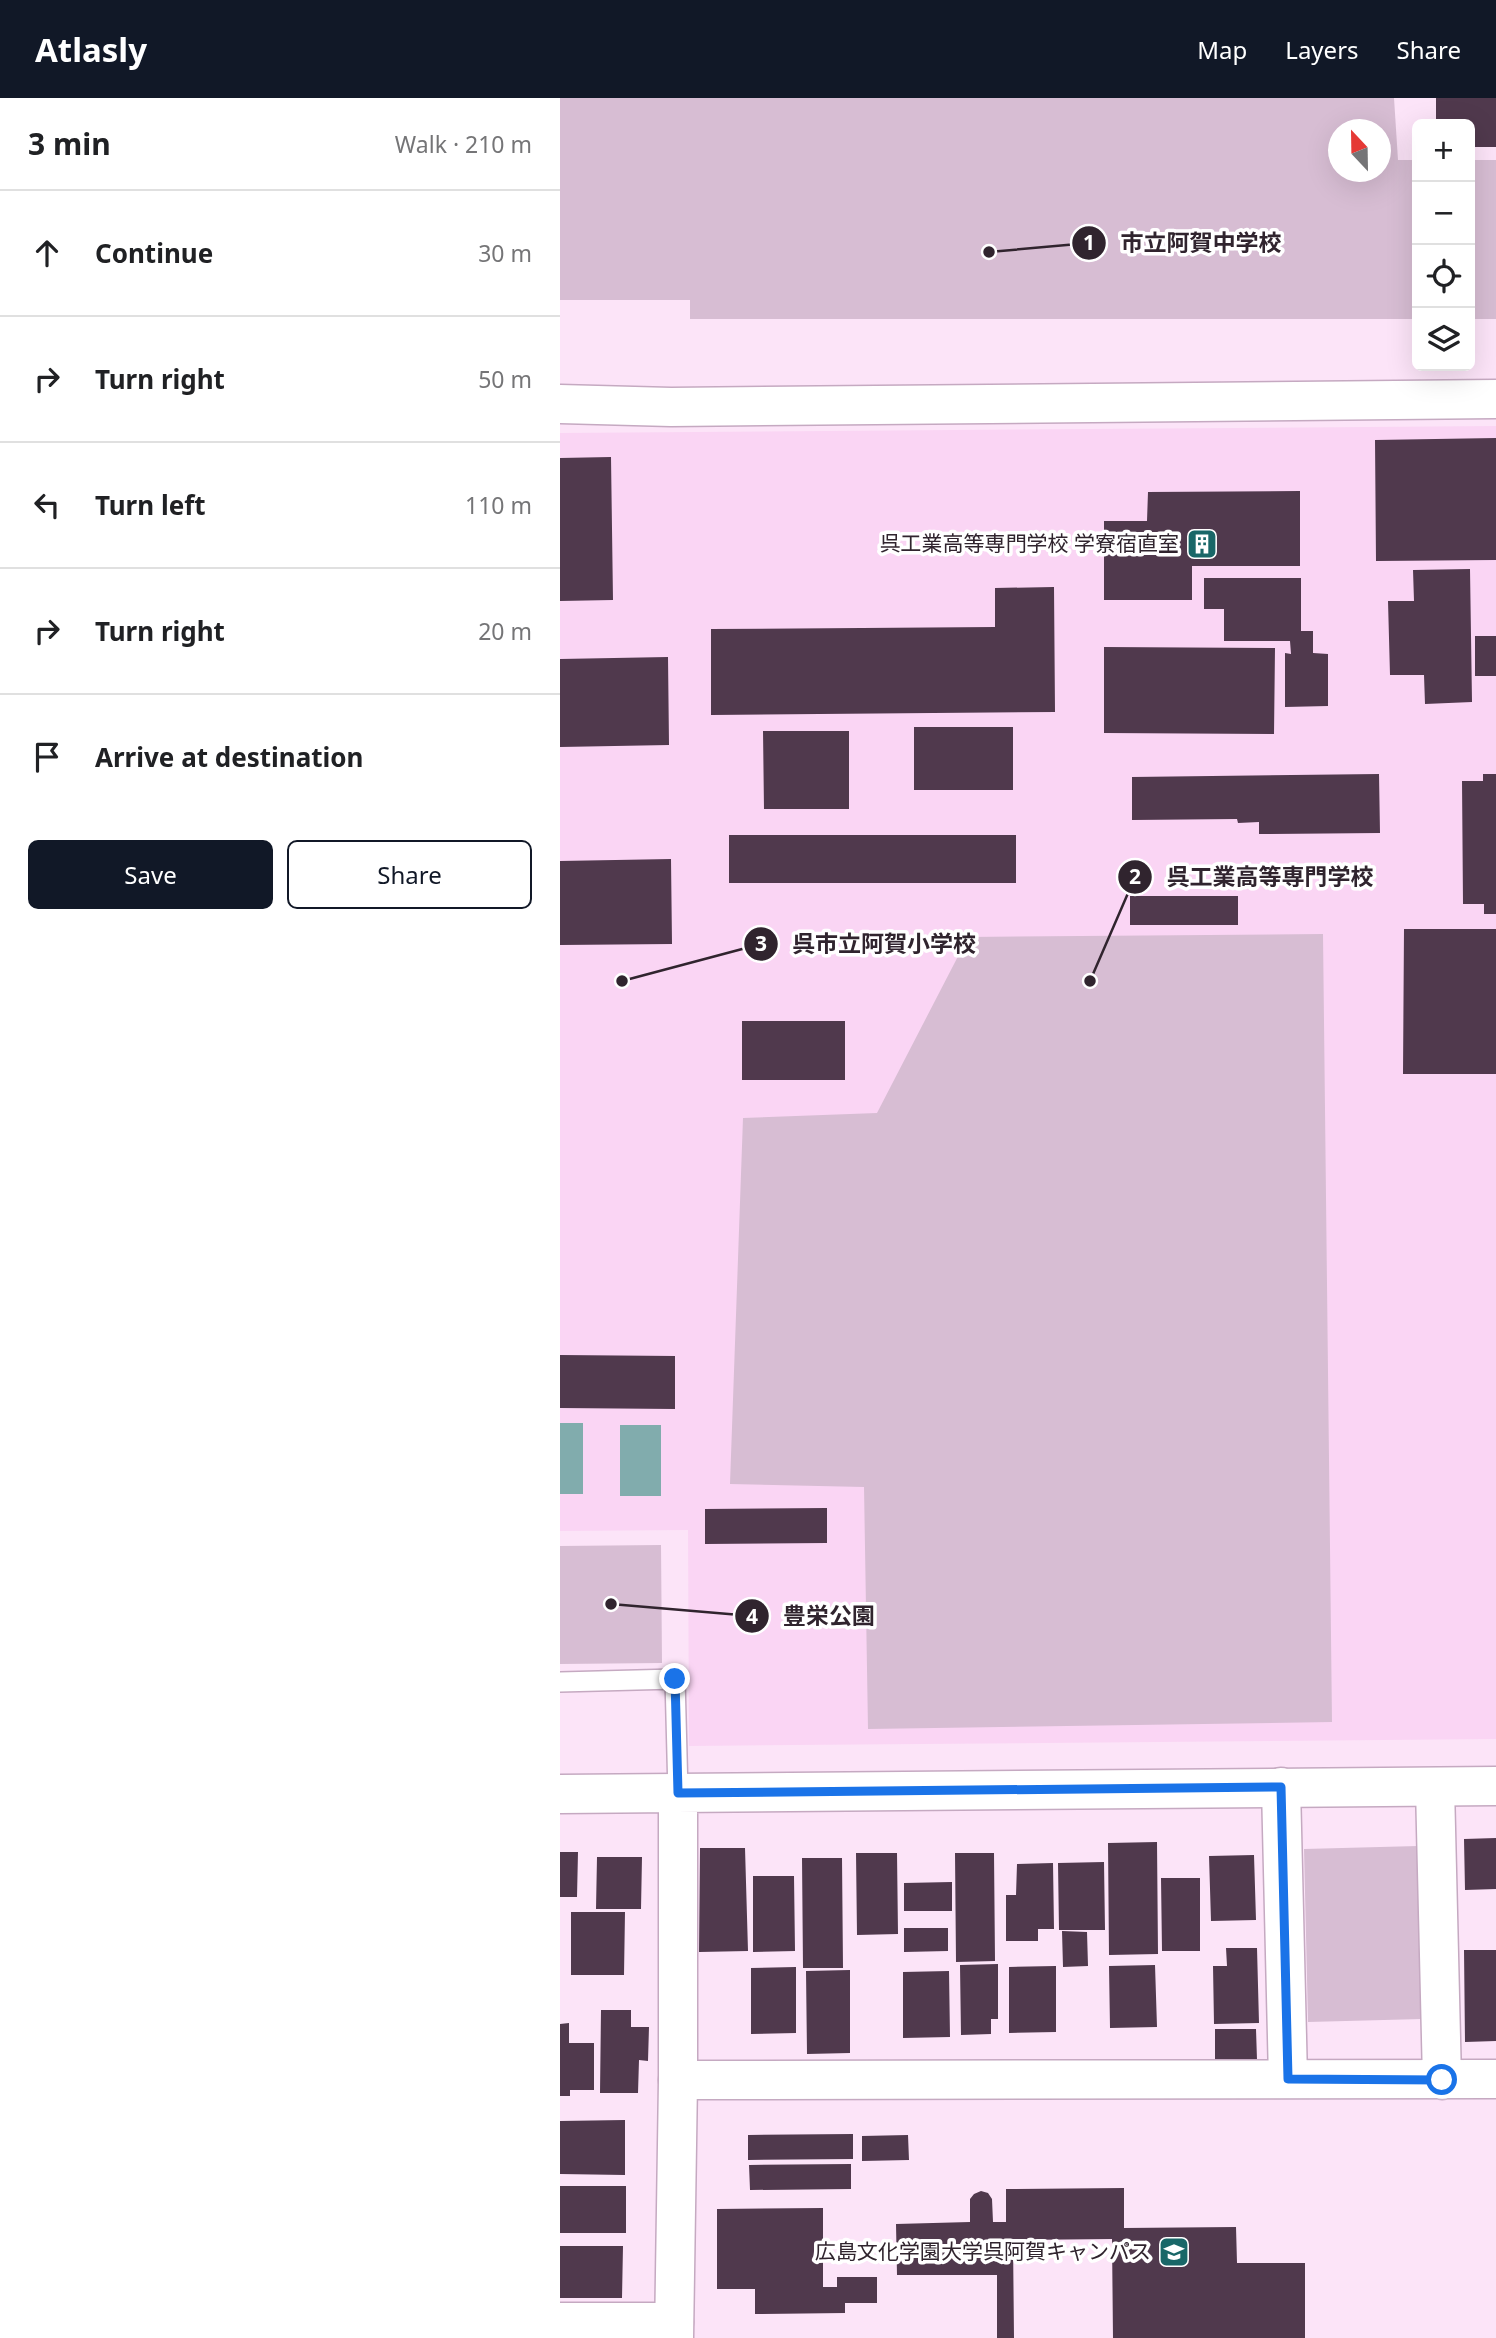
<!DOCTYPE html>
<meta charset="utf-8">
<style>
:root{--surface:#fff;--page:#f6f6f6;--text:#202124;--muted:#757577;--line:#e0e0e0;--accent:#111827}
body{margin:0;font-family:"Noto Sans","Noto Sans JP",sans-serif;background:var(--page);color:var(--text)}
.controls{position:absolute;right:21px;top:21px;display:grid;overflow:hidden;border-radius:10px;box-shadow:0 7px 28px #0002}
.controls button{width:63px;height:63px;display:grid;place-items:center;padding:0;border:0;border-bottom:2px solid var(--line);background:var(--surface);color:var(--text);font:35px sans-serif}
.compass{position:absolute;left:768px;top:21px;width:63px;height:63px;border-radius:50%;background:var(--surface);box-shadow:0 7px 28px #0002;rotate:338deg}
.stop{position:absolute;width:21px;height:21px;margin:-16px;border:5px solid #1a73e8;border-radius:50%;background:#fff}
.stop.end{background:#1a73e8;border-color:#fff;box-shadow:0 2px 7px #0008}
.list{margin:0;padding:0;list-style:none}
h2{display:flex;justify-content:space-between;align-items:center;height:91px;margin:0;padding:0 28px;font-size:30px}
h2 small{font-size:23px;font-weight:400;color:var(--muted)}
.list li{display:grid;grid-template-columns:46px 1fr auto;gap:21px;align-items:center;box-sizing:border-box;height:126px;padding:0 28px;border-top:2px solid var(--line)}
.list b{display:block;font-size:26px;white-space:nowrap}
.list em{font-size:23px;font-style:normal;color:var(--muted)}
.actions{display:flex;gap:14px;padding:21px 28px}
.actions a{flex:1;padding:16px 0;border:2px solid var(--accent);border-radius:10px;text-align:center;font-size:24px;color:var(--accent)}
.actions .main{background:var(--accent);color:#fff}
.icon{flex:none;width:38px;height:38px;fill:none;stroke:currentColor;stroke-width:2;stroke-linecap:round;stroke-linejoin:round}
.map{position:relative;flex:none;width:936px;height:2240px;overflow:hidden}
header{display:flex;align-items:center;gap:42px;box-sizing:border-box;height:98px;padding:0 35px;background:var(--accent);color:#fff}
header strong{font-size:33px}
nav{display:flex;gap:38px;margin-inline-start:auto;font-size:24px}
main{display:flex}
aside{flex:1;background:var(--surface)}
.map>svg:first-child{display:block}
</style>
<header>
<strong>Atlasly</strong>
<nav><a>Map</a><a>Layers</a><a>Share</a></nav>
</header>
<main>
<aside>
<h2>3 min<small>Walk · 210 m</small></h2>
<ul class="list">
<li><svg class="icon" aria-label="ahead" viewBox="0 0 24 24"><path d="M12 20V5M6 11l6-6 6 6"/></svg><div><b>Continue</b></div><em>30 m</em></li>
<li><svg class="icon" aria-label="right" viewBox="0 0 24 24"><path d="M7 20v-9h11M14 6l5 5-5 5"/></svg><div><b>Turn right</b></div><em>50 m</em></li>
<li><svg class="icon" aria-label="left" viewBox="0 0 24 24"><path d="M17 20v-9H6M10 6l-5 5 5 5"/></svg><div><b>Turn left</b></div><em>110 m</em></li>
<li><svg class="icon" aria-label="right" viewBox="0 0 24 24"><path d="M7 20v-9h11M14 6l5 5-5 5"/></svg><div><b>Turn right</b></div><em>20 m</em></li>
<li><svg class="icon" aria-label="arrive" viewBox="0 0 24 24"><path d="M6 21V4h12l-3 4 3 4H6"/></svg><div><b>Arrive at destination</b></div></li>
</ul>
<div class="actions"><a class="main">Save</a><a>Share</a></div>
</aside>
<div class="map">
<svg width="936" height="2240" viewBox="0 0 936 2240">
<rect width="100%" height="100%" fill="#fce4f8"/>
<path fill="#fad5f4" d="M936,328V1641L129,1648L128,1432L0,1433V335Z"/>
<path fill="#d7bdd3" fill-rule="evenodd" d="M0,0H834L838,62H857V221H130V202H0ZM778,32H820V74H778Z
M910,62H936V221H910Z
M763,836L772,1624L308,1631L304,1389L170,1386L183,1020L317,1015L408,839Z
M101,1447L102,1565L0,1566V1448Z
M858,1748L862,1921L748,1924L744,1751Z"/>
<path fill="#81acad" d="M0,1325H23V1396H0Z
M60,1327H101V1398H60Z"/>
<path fill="#50394d" d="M876,0H936V49H910V26H876Z
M936,340V462L816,463L815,342Z
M51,359L53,502L0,503V360Z
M740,393V468H632V502H544V423H587L588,394Z
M910,471L912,604L865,606L864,577H830L828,503H854L853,472Z
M644,480H741V533H753V555L768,556V608L725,609V555L731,556L730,543H664V511H644Z
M494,489L495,614L151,617V531L435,529V490Z
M915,538H936V578H915Z
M544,549L715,550L714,636L544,635Z
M108,559L109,647L0,649V561Z
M354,629H453V692H354Z
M203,633H289V711H204Z
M819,676L820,735L699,736V724L678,725L677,721L572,722V679Z
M923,676H936V816H924V806H903L902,683H923Z
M169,737H456V785H169Z
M111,761L112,846L0,847V763Z
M570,798H678V827H570Z
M844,831H936V976H843Z
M182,923H285V982H182Z
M0,1257L115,1258V1311L0,1310Z
M267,1410V1445L145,1446V1411Z
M936,1740V1791L905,1792L904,1741Z
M597,1744L598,1856L549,1857L548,1745Z
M140,1750H185L188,1853L139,1854Z
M0,1754H18L17,1799H0Z
M296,1755H337L338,1836L297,1837Z
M395,1755H434L435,1863L396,1864Z
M694,1757L696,1822L651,1823L649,1758Z
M37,1759H82L81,1811H36Z
M242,1760H282L283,1870H243Z
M544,1764L545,1832H499L498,1765Z
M493,1765L494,1831H478V1843H446V1797H456L457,1766Z
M193,1778H234L235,1853L193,1854Z
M601,1780H640V1853H602Z
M392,1784V1813H344V1785Z
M11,1814H65L64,1877H11Z
M344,1830H388V1853L344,1854Z
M502,1833L527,1834L528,1868L503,1869Z
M666,1850H697L699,1925L654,1926L653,1868H667Z
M904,1852H936V1943L905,1944Z
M438,1866V1921H431V1936L401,1937L400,1867Z
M595,1867L597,1929L550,1930L549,1868Z
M496,1868V1934L449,1935V1869Z
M236,1869V1935L191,1936V1870Z
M290,1872V1955L247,1956L246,1873Z
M389,1873L390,1939L343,1940V1874Z
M41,1912H71V1929H89L88,1963L79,1962L78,1995H40Z
M9,1925V1945H34V1992H10V1998H0V1926Z
M655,1931H696L697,1962H655Z
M65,2022V2077L0,2076V2023Z
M293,2036V2061L188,2062V2037Z
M348,2037L349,2062L302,2063V2038Z
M291,2066V2091L190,2092L189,2067Z
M0,2088H66V2135H0Z
M564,2090V2130L676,2129L677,2165H745V2240H553L552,2141L453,2142L454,2240H437V2177H337L336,2126L410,2124V2101L414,2096L421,2093L428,2095L432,2101L433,2124H446V2091Z
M263,2110V2189H277V2179H317V2205H285V2215L195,2216V2191H157V2111Z
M0,2148H63L62,2200H0Z"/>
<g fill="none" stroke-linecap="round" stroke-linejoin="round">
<g stroke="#c5a9c1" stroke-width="22">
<path id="service" d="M0,1584L115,1581L118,1695"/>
</g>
<g stroke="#c5a9c1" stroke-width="41">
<path id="minor" d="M721,1689L728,1981
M875,1689L882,1982
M118,1982L936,1981
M0,2224H114"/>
</g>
<g stroke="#c5a9c1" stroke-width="41">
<path id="tertiary" d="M0,306L111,309L936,301
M0,1696L936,1688
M114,2240L118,1982V1695"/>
</g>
<use href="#service" stroke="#fff" stroke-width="19"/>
<use href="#minor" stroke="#fff" stroke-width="38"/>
<use href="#tertiary" stroke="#fff" stroke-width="38"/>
</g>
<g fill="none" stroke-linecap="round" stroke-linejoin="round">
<path stroke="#1a73e8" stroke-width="9" d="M115,1581L118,1695L721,1689L728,1981L882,1982"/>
</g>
<defs>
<g id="building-square" transform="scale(1.575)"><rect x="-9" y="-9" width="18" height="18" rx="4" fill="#196768" stroke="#fff"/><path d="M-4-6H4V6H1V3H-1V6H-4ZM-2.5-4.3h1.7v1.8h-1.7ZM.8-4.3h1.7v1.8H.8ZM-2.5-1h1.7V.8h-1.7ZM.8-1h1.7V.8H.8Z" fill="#fff"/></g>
<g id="university-square" transform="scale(1.575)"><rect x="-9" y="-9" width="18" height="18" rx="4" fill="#196768" stroke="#fff"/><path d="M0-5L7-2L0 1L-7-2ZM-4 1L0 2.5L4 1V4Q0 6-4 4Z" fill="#fff"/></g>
</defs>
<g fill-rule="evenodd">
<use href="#building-square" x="642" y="446"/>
<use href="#university-square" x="614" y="2154"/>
</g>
<g text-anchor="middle" stroke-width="7" stroke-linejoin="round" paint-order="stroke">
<g font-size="21" fill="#30242e" stroke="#fff" text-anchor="end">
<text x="619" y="453">呉工業高等専門学校 学寮宿直室</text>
<text x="591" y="2161">広島文化学園大学呉阿賀キャンパス</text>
</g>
</g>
<path fill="none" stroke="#30242e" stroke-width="2.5" d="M429 154L529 145M530 883L575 779M62 883L201 846M51 1506L192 1518"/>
<g fill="#30242e" stroke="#fff" stroke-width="2.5">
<circle cx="429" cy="154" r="7"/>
<circle cx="530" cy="883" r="7"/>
<circle cx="62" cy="883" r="7"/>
<circle cx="51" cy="1506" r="7"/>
<circle cx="529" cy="145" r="18"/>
<circle cx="575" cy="779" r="18"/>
<circle cx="201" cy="846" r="18"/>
<circle cx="192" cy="1518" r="18"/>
</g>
<g font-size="21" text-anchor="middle" font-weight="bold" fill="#fff">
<text x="529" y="152">1</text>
<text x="575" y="786">2</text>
<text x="201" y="853">3</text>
<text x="192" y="1526">4</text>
</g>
<g font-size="23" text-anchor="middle" font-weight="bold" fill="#30242e" stroke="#fff" stroke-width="7" stroke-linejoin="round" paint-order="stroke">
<text x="641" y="153">市立阿賀中学校</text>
<text x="710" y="787">呉工業高等専門学校</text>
<text x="324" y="854">呉市立阿賀小学校</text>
<text x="269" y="1526">豊栄公園</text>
</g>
</svg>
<div class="controls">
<button>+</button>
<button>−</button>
<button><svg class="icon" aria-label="locate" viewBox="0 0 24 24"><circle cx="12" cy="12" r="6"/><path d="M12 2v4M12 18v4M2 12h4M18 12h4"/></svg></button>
<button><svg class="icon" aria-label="layers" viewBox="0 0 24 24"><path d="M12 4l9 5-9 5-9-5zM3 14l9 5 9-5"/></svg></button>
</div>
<svg class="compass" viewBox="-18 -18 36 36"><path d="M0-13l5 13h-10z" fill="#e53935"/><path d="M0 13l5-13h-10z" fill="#757577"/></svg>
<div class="stop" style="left:882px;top:1982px"></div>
<div class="stop end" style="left:115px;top:1581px"></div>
</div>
</main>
